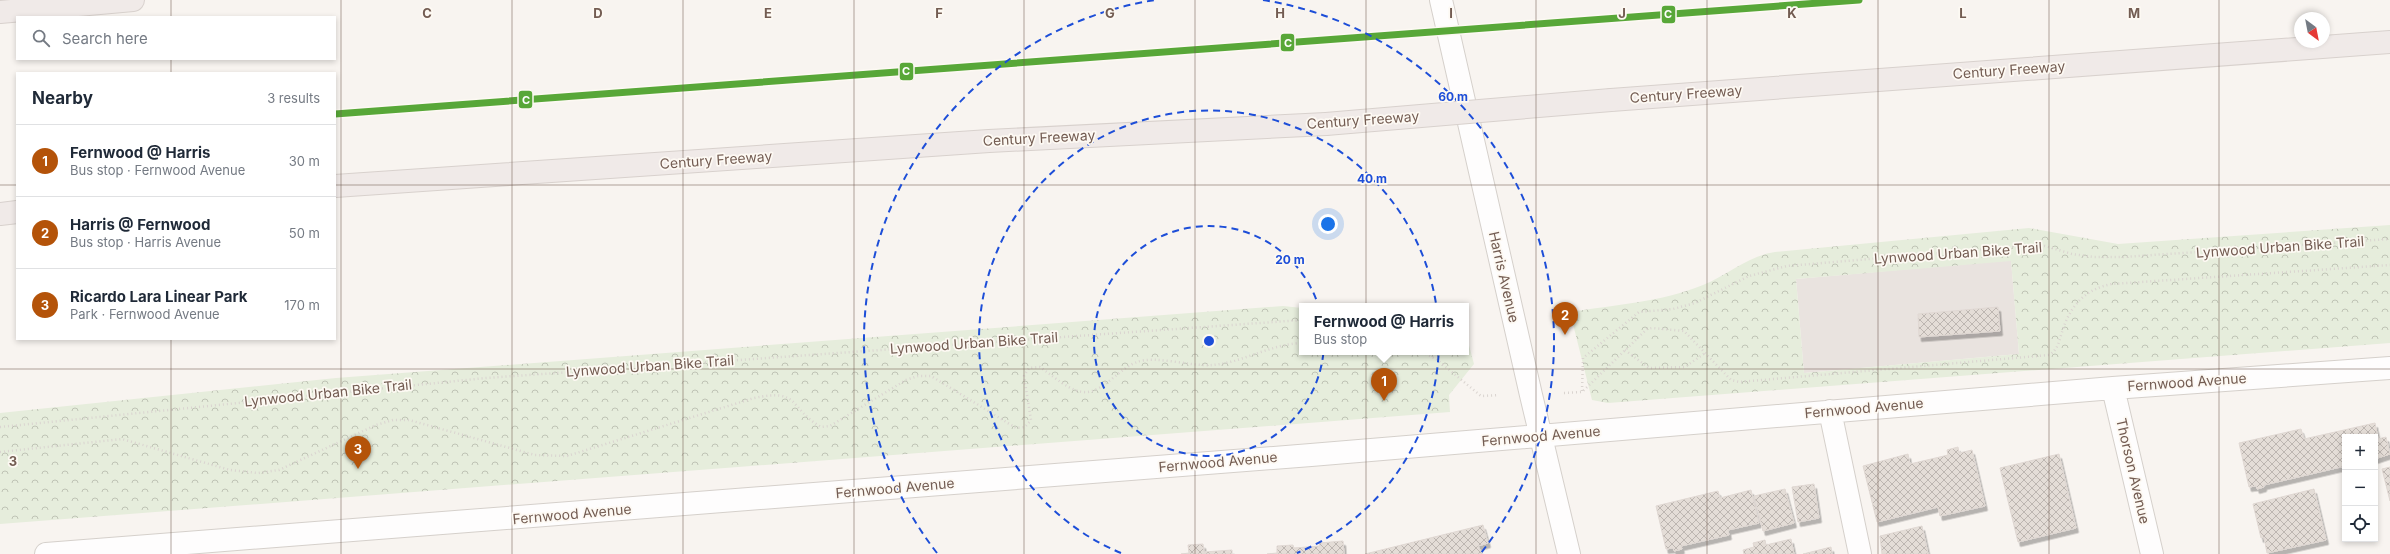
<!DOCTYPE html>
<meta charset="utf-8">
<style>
:root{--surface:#fff;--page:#f6f6f7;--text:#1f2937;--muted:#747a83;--line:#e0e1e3;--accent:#b45309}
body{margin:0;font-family:Inter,sans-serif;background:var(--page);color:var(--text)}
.controls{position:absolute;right:12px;bottom:12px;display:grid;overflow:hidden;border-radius:0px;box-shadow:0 2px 6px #0003}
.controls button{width:36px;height:36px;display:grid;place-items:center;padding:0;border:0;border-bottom:1px solid var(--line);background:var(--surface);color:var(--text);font:20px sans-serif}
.compass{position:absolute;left:2294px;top:12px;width:36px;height:36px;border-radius:50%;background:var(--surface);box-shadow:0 2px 6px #0003;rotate:148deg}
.you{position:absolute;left:1328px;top:224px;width:14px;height:14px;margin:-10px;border:3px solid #fff;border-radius:50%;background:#1a73e8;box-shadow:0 0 0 6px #1a73e833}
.badge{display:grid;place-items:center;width:26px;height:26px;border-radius:50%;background:var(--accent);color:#fff;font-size:13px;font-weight:700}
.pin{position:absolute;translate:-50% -33px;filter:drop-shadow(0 1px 2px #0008)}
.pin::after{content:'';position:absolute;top:21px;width:14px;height:12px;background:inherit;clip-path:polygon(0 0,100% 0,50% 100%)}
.popup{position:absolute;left:1299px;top:303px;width:170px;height:52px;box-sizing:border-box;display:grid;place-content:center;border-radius:0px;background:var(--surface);filter:drop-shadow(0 1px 3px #0005);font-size:13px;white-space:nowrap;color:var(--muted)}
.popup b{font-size:15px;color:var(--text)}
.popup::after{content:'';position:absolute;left:50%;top:100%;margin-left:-8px;border:8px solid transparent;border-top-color:var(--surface)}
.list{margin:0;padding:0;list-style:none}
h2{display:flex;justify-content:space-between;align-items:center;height:52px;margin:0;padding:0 16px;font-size:17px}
h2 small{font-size:13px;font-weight:400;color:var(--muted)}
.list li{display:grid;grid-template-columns:26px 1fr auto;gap:12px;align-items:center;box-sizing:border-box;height:72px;padding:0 16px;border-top:1px solid var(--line)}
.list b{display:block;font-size:15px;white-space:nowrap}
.list p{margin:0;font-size:13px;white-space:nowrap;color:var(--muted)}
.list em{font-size:13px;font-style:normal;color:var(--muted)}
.icon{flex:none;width:22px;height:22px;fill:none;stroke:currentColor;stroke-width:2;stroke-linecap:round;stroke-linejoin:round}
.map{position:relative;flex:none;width:2390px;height:554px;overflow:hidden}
.search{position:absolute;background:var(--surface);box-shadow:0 2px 6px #0003;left:16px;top:16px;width:320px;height:44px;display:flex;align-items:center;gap:10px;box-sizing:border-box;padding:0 14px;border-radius:0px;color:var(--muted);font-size:15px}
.panel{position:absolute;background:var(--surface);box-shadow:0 2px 6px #0003;left:16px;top:72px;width:320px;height:268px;border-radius:0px}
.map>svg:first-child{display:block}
</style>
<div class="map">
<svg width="2390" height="554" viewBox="0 0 2390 554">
<defs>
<pattern id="park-crowns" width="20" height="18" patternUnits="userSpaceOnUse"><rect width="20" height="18" fill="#e6eddc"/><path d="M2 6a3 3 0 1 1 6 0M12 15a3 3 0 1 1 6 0" fill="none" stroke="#bfc3b5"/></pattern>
<pattern id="building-cross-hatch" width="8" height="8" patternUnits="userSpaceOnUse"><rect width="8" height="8" fill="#e4ddd7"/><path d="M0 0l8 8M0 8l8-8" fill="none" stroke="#bdb6b1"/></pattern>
<filter id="shadow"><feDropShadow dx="2.5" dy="4.5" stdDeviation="0" flood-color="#0004"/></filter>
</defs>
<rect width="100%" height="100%" fill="#f8f4f0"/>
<path fill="#e9e3df" d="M2011,260L2019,354L1804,373L1796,279Z"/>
<path fill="url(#park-crowns)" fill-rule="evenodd" d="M2390,225V343L1608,403L1592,400L1570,312C1615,305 1661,302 1703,285C1728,275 1748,256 1775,252L2029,228L2118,244ZM2011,261L2019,354L1804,373L1796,279Z
M1283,306L1302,308V352H1466V334L1474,364L1449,395L1450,412L0,524V413L336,378Z"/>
<path fill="url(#building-cross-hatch)" stroke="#e0d8d3" filter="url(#shadow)" d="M1998,307L2000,331L1919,337L1918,314Z
M2375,423L2378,439L2386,437L2390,454L2375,459V437H2345V466L2264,485V487L2257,489L2256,486L2249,487L2239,443L2301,429L2304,439Z
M1958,447L1959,453L1972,450L1985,506L1940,516L1938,507L1877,522L1863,466L1908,454L1910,464L1948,455L1947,450Z
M2059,454L2076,528L2018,542L2000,468Z
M2390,467V501L2382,469Z
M1814,484L1819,518L1798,522L1792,487Z
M1785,489L1794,523L1763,531L1754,496Z
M2314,489L2326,540L2267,553L2264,537L2261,538L2253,504Z
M1751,490L1759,523L1728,530L1729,535L1681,546L1682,549L1674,551L1673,548L1666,549L1656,506L1718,491L1720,498Z
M1483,525L1488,543L1478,546L1482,554H1365Z
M1922,526L1928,554H1882L1880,536Z
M1791,539L1794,554H1744L1743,550L1754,547L1753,543L1765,540L1766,545Z
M1343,541L1344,554H1267L1277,553V546L1293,545L1294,548L1320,546L1319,543Z
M1203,544L1204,552L1232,550V554H1181L1189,553L1188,545Z
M1831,547L1832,554H1803Z"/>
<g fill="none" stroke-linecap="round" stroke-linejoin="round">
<g stroke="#d5d0cb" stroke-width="24">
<path id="minor" d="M1441,0L1531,395L1569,554
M2113,388L2152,554
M1830,411L1860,554
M46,554L1311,455L2113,388L2390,368"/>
</g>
<g stroke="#d8d1cd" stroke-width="24">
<path id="highway" d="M0,12L133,0
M1611,100L2390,42
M335,186L989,141L1326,124
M0,214L17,212"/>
</g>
<path stroke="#dad4d0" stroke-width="2.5" stroke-dasharray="1 3" stroke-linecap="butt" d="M1625,350L1649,368L1685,367L1705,353
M1422,352L1436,359L1481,396L1499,395
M1582,391L1583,358L1639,312L1673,309L1695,303L1749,276L1787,266L2023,246H2045L2072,254L2094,257H2123L2390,239
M1564,393L1582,392L1647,329L1652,328L1684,331L1731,380L1739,382L2049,355C2058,350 2059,341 2062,332C2070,306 2085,289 2112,284L2390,265
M0,427L486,378L1302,320
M0,452L122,439L230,470L258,473L279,470L376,425L393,420H409L535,455L567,456L754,398C801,388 788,408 821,427L830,426L906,380L918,376H931L1016,428L1025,427L1031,420L1024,376L1029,368L1040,367C1052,375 1072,394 1088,392C1106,389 1120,368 1137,362C1155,355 1192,367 1213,365C1244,362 1271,344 1302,343"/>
<use href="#minor" stroke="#fefdfd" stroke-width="22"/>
<use href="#highway" stroke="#f0eae8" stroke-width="22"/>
<g stroke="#d8d1cd" stroke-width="24" stroke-linecap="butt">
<path id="highway-bridge" d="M1326,124L1611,100"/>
</g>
<use href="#highway-bridge" stroke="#f0eae8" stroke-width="22"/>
<g stroke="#fdf9f3" stroke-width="10">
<path id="rail-1" d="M335,114L1859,0"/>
</g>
<use href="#rail-1" stroke="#58a738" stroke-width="7"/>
</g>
<path fill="none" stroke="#735c52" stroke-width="1" stroke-opacity="0.55" d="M171,0V17M341,0V554M512,0V554M683,0V554M854,0V554M1024,0V554M1195,0V554M1366,0V554M1536,0V554M1707,0V554M1878,0V554M2049,0V554M2219,0V554M171,59V73M0,185H17M335,185H2390M171,339V554M0,369H2390"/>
<g fill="none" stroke="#1d4ed8" stroke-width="2" stroke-dasharray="7 5">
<circle cx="1209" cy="341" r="115"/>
<path d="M1121 553A230 230 0 1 1 1297 553"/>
<path d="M937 553A345 345 0 0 1 1155 0M1263 0A345 345 0 0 1 1481 553"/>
</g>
<g text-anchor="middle" stroke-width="3.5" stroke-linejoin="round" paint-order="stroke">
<g font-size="14" fill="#735c52" stroke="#fdf9f3">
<text transform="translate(2009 70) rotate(-4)" y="5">Century Freeway</text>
<text transform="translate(1686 94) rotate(-4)" y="5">Century Freeway</text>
<text transform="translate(1363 120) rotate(-4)" y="5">Century Freeway</text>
<text transform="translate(1039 138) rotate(-3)" y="5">Century Freeway</text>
<text transform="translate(716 160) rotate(-4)" y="5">Century Freeway</text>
<text transform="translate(2280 247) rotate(-4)" y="5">Lynwood Urban Bike Trail</text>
<text transform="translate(1958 253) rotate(-4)" y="5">Lynwood Urban Bike Trail</text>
<text transform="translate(1504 277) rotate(77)" y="5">Harris Avenue</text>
<text transform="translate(974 343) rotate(-4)" y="5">Lynwood Urban Bike Trail</text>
<text transform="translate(650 366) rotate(-4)" y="5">Lynwood Urban Bike Trail</text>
<text transform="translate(2187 382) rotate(-4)" y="5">Fernwood Avenue</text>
<text transform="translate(328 393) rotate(-6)" y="5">Lynwood Urban Bike Trail</text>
<text transform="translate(1864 408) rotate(-5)" y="5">Fernwood Avenue</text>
<text transform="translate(1541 436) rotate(-5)" y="5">Fernwood Avenue</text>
<text transform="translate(1218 462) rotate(-5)" y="5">Fernwood Avenue</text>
<text transform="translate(2133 471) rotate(77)" y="5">Thorson Avenue</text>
<text transform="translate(895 488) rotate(-5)" y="5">Fernwood Avenue</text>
<text transform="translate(572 514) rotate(-5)" y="5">Fernwood Avenue</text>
</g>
</g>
<g font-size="13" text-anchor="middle" font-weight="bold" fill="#735c52" stroke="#fdf9f3" stroke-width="3.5" stroke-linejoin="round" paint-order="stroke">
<text x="427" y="18">C</text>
<text x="598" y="18">D</text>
<text x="768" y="18">E</text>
<text x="939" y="18">F</text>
<text x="1110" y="18">G</text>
<text x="1280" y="18">H</text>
<text x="1451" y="18">I</text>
<text x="1622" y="18">J</text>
<text x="1792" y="18">K</text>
<text x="1963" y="18">L</text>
<text x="2134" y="18">M</text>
<text x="13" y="466">3</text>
</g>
<circle cx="1209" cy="341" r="6" fill="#1d4ed8" stroke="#fdf9f3" stroke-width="2"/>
<g font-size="12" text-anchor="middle" font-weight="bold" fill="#1d4ed8" stroke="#fdf9f3" stroke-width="3.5" stroke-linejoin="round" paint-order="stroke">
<text x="1453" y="101">60 m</text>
<text x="1372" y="183">40 m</text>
<text x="1290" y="264">20 m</text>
</g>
<g stroke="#fdf9f3" stroke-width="1.5">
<rect x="1661" y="5" width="15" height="19" rx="4" fill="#58a738"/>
<rect x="1280" y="33" width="15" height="19" rx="4" fill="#58a738"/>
<rect x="899" y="62" width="15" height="19" rx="4" fill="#58a738"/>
<rect x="518" y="90" width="15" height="19" rx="4" fill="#58a738"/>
</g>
<g font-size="11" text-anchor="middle" font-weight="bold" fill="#fff">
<text x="1668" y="18">C</text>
<text x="1288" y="47">C</text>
<text x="906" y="75">C</text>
<text x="526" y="104">C</text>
</g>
</svg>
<div class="controls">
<button>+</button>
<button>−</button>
<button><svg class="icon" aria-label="locate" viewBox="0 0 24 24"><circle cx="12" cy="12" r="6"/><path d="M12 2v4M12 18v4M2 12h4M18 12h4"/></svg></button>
</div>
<svg class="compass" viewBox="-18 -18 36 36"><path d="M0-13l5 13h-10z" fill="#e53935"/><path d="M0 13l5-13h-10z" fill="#747a83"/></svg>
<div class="you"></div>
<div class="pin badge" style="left:1384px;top:401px">1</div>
<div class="popup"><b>Fernwood @ Harris</b>Bus stop</div>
<div class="pin badge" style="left:1565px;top:335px">2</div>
<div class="pin badge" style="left:358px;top:469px">3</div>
<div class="search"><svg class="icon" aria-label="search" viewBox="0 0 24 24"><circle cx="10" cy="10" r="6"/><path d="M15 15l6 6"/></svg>Search here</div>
<section class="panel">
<h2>Nearby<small>3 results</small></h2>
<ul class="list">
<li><span class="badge">1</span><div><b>Fernwood @ Harris</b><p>Bus stop · Fernwood Avenue</p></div><em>30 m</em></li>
<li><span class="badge">2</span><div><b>Harris @ Fernwood</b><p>Bus stop · Harris Avenue</p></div><em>50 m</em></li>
<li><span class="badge">3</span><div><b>Ricardo Lara Linear Park</b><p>Park · Fernwood Avenue</p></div><em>170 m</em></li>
</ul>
</section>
</div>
